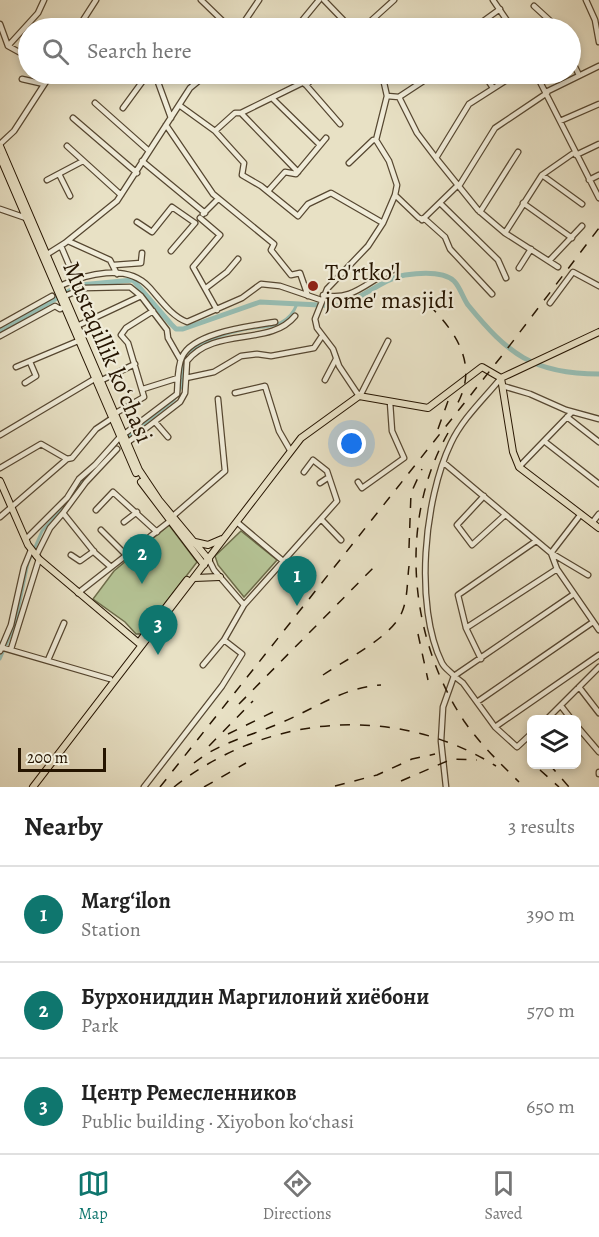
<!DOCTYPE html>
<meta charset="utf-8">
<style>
:root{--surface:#fff;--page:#f2f2f2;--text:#222;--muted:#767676;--line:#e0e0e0;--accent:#0f766e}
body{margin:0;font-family:Alegreya,serif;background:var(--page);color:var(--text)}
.controls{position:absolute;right:18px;bottom:18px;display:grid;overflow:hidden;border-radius:9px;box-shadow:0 3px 9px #0003}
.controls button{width:54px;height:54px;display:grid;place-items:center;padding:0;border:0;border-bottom:2px solid var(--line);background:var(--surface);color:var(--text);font:30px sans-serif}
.scale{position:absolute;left:18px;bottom:15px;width:88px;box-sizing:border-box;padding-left:6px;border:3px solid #251400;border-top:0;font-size:16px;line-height:21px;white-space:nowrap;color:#251400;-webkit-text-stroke:4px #f0ecd9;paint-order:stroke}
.you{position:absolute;left:352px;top:444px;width:21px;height:21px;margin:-15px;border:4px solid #fff;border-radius:50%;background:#1a73e8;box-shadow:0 0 0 9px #1a73e833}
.badge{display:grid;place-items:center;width:39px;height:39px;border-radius:50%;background:var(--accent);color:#fff;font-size:20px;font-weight:700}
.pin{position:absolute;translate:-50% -50px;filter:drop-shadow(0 2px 3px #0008)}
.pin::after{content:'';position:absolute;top:32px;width:21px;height:18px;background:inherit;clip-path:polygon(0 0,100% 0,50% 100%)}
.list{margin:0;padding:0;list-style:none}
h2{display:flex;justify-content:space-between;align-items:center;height:78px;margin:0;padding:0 24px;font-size:26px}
h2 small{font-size:20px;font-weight:400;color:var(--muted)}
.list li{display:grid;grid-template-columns:39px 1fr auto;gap:18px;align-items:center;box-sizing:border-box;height:96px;padding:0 24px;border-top:2px solid var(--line)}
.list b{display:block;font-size:22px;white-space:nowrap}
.list p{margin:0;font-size:20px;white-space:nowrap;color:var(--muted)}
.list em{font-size:20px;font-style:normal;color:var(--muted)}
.icon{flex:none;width:33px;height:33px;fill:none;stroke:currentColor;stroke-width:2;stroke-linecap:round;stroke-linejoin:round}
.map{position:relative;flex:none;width:599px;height:787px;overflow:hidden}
.search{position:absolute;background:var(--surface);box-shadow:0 3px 9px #0003;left:18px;right:18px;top:18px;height:66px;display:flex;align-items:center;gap:15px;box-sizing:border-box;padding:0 21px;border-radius:33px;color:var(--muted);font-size:22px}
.sheet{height:366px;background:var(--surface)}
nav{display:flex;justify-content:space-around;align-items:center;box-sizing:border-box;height:84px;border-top:2px solid var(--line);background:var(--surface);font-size:16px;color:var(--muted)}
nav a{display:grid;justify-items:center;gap:3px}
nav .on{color:var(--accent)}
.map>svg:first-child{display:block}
</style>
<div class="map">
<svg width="599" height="787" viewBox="0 0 599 787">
<rect width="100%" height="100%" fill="#e8e1c5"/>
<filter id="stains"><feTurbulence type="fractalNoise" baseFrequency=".00333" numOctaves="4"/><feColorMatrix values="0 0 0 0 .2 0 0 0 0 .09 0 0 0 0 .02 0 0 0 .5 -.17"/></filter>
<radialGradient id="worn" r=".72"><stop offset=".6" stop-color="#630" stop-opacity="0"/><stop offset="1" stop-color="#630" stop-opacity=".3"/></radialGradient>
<path fill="#b5c395" stroke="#6d6c4a" stroke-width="1.5" d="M169,525L197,562L142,634H136L125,622L93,599L114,571Z
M241,531L277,560L244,597L218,565L215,556Z"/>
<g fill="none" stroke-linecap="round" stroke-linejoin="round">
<path stroke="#97beb4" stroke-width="3" d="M185,355C199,342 223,334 242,330C265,325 287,330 297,304
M127,437L174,400L181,387L183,361
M0,659L15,625L28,563L42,531L69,501L86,476L97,467"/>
<path stroke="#97beb4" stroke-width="5" d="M0,330L80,285L133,280L171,324L176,329H183L260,302L339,306C363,299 381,279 405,275C419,273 443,271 454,281C460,287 463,298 468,305C508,354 533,374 599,374"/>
<g stroke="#564731" stroke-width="7">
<path id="minor" d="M201,0L230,28
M324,0L351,28
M493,0L512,28
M586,0L595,20L599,42
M534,6L558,28
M82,22L91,28
M482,22L500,9
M0,24L8,46L28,57
M78,28L96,0
M240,28L259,0
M296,28L319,0
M363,28L394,0
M8,46L38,13L44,0
M570,57L579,75
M155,74L171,118
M290,74L306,85L340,124
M484,74L493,88
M516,74L469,104L436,158L478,210L505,233L558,267
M536,74L599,198
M103,75L105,74
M22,79L44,84
M306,85L318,74
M546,92L599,66
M387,96L399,97L417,133L436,158
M399,97L434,74
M273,99L320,145
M95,103L149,151
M179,105L215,131L244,163L242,175L261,186L298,216L308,204L331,193L383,223
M123,108L145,78L156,74
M241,113L298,172
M73,118L137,173
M560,121L599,104
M166,125L213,194L274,244L271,250L291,275L300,273L308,296
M215,131L235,113H241L302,83
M0,144L14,131L51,74
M67,146L121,195
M576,155L599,144
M142,161L205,213
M349,163L373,140H376
M59,174L70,196
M542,175L582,204
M47,180L83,161
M589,180L599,175
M459,186L495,128L547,93
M268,191L285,172L296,174L326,138
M395,195L419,218L426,220L445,237L450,249L492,294
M440,203L498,260L506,278
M523,203L572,238
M0,209L26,218
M480,212L518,152
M203,214L218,199
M200,218L220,235L193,267L217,310
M422,220L458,185
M137,222L152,232L172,207L195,223
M505,233L542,175L575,152
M68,241L110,260L117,274
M61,246L75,279
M171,251L195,223
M46,255L65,243L117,201L190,88L207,74
M549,261L582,226
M114,265L141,263L142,253
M519,268L531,249
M60,286C86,274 127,263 149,287C160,299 171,316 187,322L242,298L261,284L280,286L321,300
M206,288L227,272L238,259
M323,295C353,302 367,281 393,270
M65,296L84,288L130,287L141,296L167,330L168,338L180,359
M550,303L573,272L599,286
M0,325L52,296
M77,326L141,296
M0,336L55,306L60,309L64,307
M16,367L78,341
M186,378L187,361C215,326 270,347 295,316
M325,380L336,359
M100,381L135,364
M25,383L36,376L30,362
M503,386L530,394L566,410L599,419
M143,389L178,378
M235,393L265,386L279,431L290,450
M359,396L339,366L333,349L317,328L315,319L327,289L368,246L383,223L395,195L397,185L389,161L376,140L387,96L382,74
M360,396L388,341
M114,414L144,397L128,343L121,335L126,328L153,311
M567,417L599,442
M155,422L168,437
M0,435L96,378
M123,435L177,394C178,383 177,367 182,357C193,332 252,326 275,322
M544,441L572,412
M127,443L180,402L185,393L186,378L214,372L241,356L257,354L271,356L314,348L322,336
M444,463L551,553L588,575
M519,467L544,441L599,484
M0,468L41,444L67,459L72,458L96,429L111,419
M358,482L362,488L404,458L392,431L390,402
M320,483L329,477
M484,496L457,525L472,545L505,515
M96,510L113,492L157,532
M63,513L86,482L117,449
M581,514L551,553L557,569L599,630
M173,516L225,471L218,399
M0,517L67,459
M321,519L341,540
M124,522L137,512
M238,523L283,561
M592,523L599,514
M101,530L126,555
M26,539L67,498L79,479L95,465L119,438
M71,555L80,561L94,551
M36,556L50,528L63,513L95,553L111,567
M209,560L214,570L244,605L337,501L327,471L313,460L304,472
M78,593L170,521
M466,628L557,569
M0,647L110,679
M11,649L39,559
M0,651L11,625L24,567L31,550
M481,659L466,628L458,595L536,541
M48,660L64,623
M203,665L224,640
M579,687L599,713
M477,702L593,622
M561,706L572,720
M546,720L599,667
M576,725L599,752
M495,727L599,655
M532,733L517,747L495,727L463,683L454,676L574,594
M599,772V774
M144,787L222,686L242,654L224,640L244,605
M446,787L441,741L443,707L454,676C450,671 445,669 442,663C414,606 424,499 451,443C463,418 483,400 501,378"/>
</g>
<g stroke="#251400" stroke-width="8">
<path id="major" d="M0,146L139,470L159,500L209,560
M0,157L136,473
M501,378L513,452L519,467L599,528
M501,378L599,332
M0,481L28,545L39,559L141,645
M141,482L204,565
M195,542L208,545L222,539
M194,578L220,577
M140,641L187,580
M33,787L301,438L359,396L428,408L482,367L501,378"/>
</g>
<use href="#minor" stroke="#f0ecd9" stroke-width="4.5"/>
<use href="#major" stroke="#e8e1c5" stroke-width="6"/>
<path stroke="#251400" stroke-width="1.5" stroke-dasharray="10 10" stroke-linecap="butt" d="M429,305C458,334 479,367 456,406
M438,429L448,401
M448,433C398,521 409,638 464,721C480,744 499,762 519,782
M409,548L411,493L422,469
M418,634L428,680
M323,675C345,660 392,637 402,612C408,598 407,581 409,566
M239,704L377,564
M228,734L273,712
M209,746L253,701
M194,763C220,742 248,737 278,724C313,710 343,687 381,685
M549,764L569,787
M540,770L559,787
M401,781L452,759L477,760
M335,786L377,775L412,759L435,754
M160,787L504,353L599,228
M174,787C267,714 395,703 496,766
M204,787L246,763"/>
</g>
<circle fill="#8f2418" stroke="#f0ecd9" stroke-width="2" cx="313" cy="286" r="6"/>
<g text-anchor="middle" stroke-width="4.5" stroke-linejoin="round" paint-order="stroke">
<g font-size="24" fill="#251400" stroke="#f0ecd9" text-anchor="start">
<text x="325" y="280">To'rtko'l<tspan x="325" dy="28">jome' masjidi</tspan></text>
</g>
<g font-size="24" fill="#251400" stroke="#f0ecd9">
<text transform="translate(108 352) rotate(67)" y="8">Mustaqillik koʻchasi</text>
</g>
</g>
<rect width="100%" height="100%" filter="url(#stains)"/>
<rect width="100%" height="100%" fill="url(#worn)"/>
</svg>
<div class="controls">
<button><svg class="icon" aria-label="layers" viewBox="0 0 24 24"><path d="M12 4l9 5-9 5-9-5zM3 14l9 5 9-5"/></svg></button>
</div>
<div class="scale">200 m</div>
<div class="you"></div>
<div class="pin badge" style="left:297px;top:606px">1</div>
<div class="pin badge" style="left:142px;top:584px">2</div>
<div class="pin badge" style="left:158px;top:655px">3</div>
<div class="search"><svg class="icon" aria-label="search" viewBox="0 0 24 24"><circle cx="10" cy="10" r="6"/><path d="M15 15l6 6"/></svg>Search here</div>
</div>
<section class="sheet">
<h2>Nearby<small>3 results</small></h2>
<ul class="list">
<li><span class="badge">1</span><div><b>Margʻilon</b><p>Station</p></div><em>390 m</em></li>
<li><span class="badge">2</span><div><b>Бурхониддин Маргилоний хиёбони</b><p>Park</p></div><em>570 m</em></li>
<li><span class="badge">3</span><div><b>Центр Ремесленников</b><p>Public building · Xiyobon koʻchasi</p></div><em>650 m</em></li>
</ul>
</section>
<nav>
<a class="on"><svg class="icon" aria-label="map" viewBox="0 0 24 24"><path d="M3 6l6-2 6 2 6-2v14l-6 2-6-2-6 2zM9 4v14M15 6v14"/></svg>Map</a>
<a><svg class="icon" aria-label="directions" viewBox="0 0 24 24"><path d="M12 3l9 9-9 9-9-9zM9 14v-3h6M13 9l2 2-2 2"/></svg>Directions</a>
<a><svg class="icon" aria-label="saved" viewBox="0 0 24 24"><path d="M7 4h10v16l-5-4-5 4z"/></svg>Saved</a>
</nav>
